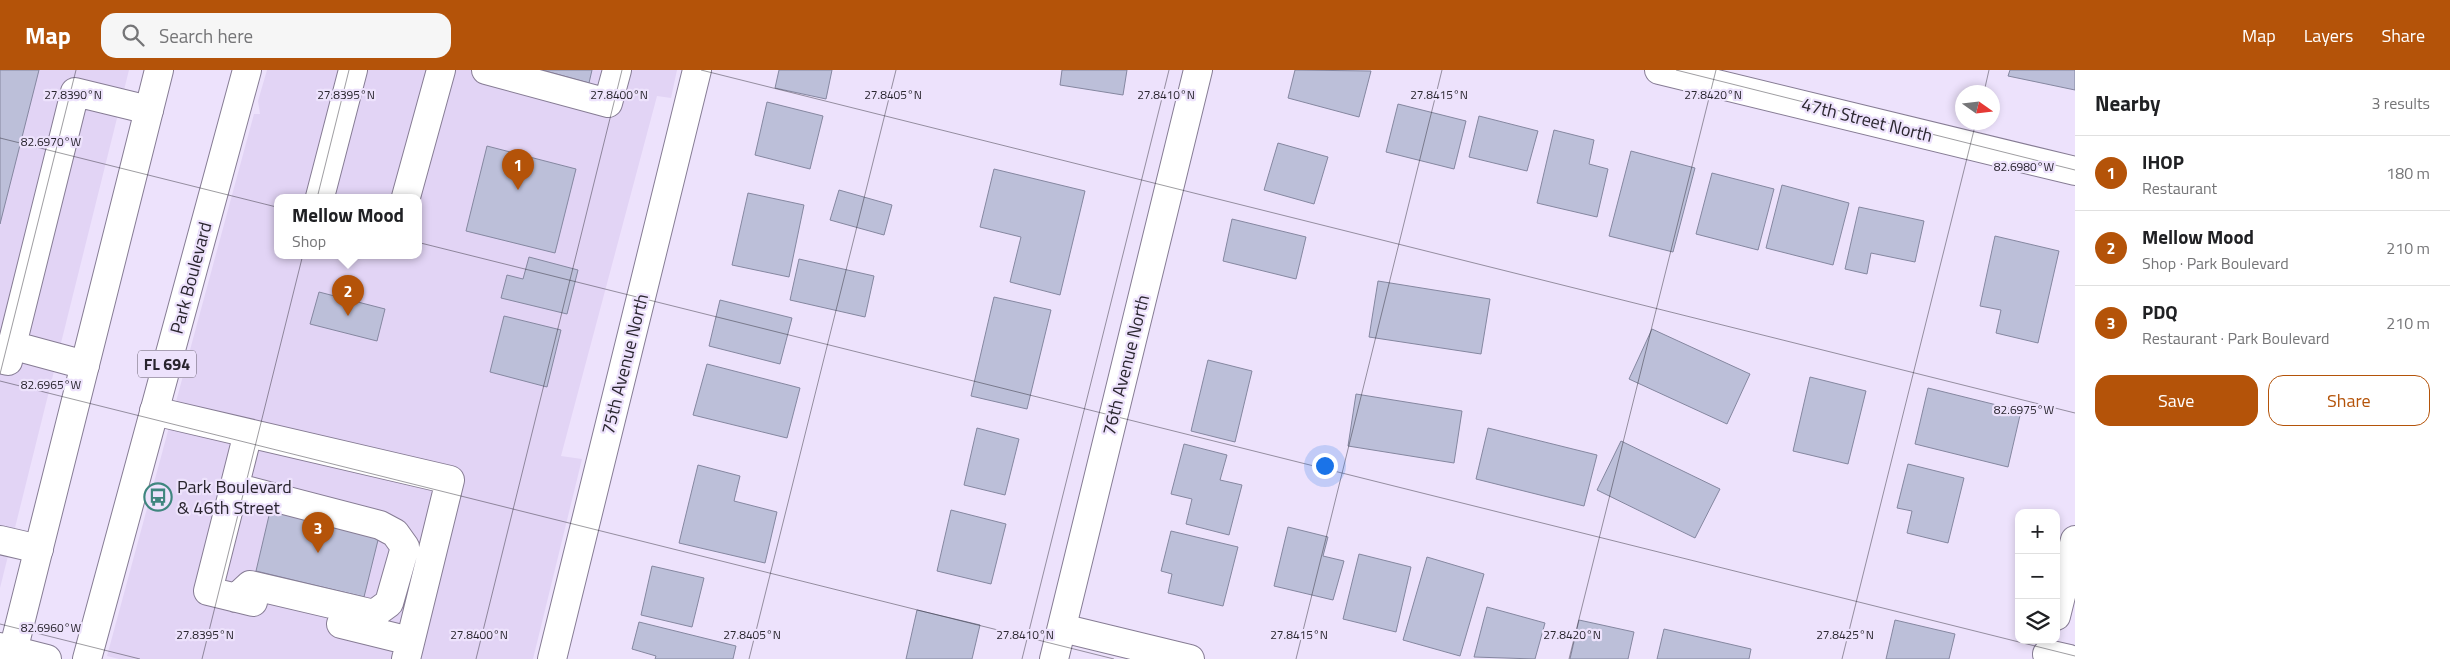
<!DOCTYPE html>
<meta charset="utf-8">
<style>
:root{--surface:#fff;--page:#f6f6f6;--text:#202124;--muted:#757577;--line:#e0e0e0;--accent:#b45309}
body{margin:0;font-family:"Titillium Web",sans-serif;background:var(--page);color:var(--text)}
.controls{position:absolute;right:15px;bottom:15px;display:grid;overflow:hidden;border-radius:10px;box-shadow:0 2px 8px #0003}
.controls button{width:45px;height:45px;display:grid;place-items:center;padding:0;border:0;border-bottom:1px solid var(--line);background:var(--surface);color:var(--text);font:25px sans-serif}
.compass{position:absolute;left:1955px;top:15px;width:45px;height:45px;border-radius:50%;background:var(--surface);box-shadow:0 2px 8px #0003;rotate:104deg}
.you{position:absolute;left:1324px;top:395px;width:18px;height:18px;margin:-12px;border:4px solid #fff;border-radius:50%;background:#1a73e8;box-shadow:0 0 0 8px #1a73e833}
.badge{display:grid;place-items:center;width:32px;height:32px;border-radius:50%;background:var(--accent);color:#fff;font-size:16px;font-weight:700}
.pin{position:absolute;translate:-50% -41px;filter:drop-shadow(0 1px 2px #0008)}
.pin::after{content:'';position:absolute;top:26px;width:18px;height:15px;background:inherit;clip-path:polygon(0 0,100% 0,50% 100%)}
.popup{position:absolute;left:274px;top:124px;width:148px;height:65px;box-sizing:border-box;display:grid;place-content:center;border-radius:10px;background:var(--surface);filter:drop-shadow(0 1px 4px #0005);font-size:16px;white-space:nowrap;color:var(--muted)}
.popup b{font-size:19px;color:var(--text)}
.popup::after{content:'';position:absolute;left:50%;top:100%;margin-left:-10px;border:10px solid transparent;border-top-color:var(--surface)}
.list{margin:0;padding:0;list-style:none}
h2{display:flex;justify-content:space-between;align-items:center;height:65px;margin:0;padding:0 20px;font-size:21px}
h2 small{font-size:16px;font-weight:400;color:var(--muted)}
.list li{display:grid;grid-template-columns:32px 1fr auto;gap:15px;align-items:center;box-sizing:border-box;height:75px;padding:0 20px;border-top:1px solid var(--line)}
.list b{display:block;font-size:19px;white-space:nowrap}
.list p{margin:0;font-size:16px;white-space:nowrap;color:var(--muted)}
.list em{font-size:16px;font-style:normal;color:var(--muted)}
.actions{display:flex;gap:10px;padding:15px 20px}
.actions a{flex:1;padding:11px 0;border:1px solid var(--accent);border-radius:15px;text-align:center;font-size:18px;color:var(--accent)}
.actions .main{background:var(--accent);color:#fff}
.icon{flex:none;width:28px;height:28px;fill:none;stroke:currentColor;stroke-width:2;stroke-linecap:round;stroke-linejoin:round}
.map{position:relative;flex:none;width:2075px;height:589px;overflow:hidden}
header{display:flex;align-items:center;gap:30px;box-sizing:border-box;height:70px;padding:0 25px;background:var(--accent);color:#fff}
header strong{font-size:24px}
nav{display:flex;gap:28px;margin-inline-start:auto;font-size:18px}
.search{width:350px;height:45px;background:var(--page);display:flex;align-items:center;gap:12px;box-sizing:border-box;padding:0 18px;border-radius:15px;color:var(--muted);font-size:19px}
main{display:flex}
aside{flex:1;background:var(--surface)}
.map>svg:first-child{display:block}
</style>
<header>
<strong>Map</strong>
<div class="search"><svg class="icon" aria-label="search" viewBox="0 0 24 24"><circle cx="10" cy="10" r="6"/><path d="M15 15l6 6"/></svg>Search here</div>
<nav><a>Map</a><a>Layers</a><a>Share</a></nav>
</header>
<main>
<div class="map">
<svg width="2075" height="589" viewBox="0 0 2075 589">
<rect width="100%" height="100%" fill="#ede2fc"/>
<path fill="#e2d4f5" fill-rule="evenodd" d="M0,0H129L0,518Z
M267,0H677L671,28L657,26L561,386L582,389L533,589H119L107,586L254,44H260L258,31ZM278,127H418V185H278Z"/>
<path fill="#bcbfd9" stroke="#8587a0" d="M0,0H39L0,154Z
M542,0H592L589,13Z
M779,0H832L826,29L775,18Z
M1062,0H1127L1123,25L1060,15Z
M1295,0L1371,1L1359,47L1288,28Z
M2010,0H2075V20L2008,6Z
M767,32L823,46L810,99L755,85Z
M1398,34L1466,51L1454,99L1386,82Z
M1479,46L1538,61L1527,101L1469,87Z
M1554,60L1594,70L1589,94L1608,99L1597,147L1537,133Z
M1278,73L1328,87L1314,134L1264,120Z
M487,76L576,99L555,183L466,161Z
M1631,81L1695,98L1673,182L1609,166Z
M994,99L1085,121L1060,225L1010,212L1021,167L980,157Z
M1712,103L1774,119L1758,180L1696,164Z
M1782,115L1849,133L1833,195L1766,178Z
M839,120L892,135L884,165L830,150Z
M748,123L804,135L789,207L732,195Z
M1859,137L1924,151L1915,192L1871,183L1867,204L1845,199Z
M1232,149L1306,167L1296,209L1223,191Z
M1995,166L2059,181L2038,273L1996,263L2001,240L1980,236Z
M529,187L578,200L567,244L501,228L507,205L523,209Z
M799,189L874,206L865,247L790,230Z
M1378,211L1490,229L1481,284L1369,267Z
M319,222L385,239L377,271L310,254Z
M994,227L1051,240L1027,339L971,326Z
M720,230L792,248L780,294L709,276Z
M504,246L561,260L547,317L490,302Z
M1652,259L1750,304L1727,354L1629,309Z
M1208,290L1252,301L1235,372L1191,361Z
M707,294L800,318L787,368L693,345Z
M1810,307L1866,321L1848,394L1793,381Z
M1928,318L2021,341L2008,397L1915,374Z
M1356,324L1462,341L1454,393L1348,376Z
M977,358L1019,369L1005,425L964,415Z
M1488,358L1597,385L1584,436L1476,409Z
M1621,371L1720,419L1695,468L1597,420Z
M1184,374L1227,385L1220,410L1242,415L1229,465L1186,454L1192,429L1171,424Z
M1908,394L1964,408L1948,473L1907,463L1912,441L1897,438Z
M698,395L740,406L734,431L777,442L765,493L679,473Z
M271,437L379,466L364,527L256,501Z
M951,440L1006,454L991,514L937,501Z
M1288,457L1328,467L1323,486L1344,491L1333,530L1274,516Z
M1171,461L1238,477L1223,536L1168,523L1172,504L1161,501Z
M1359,484L1411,497L1396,562L1343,549Z
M1427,487L1484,504L1460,586L1403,570Z
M652,496L704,508L692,557L641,545Z
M1487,537L1545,553L1535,589L1474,587Z
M917,540L980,555L972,589H906Z
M1579,550L1634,562L1628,589H1570Z
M1895,550L1955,564L1949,589H1886Z
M639,552L736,576L733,589H655L656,586L632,579Z
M1664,559L1751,579L1749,589H1657Z"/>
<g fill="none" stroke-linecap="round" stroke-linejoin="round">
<g stroke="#867c94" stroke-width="30">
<path id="minor" d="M486,0L608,33L617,0
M1659,0L2075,101
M320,127L353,0
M406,127L441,0
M11,275L85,295
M0,289L8,291L75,22L149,40
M154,341L450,410L406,589
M248,363L208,521L253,532
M234,417L380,455L395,463L405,477L389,533L374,544L250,515L236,528
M0,470L39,479
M2056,546L2075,470
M341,554L410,571
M1062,558L1190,589
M0,577L47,589
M2047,584L2069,589
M552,589L697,0
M1054,589L1198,0"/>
</g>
<g stroke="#867c94" stroke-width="30">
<path id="major" d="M11,589L159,0
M87,589L247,0"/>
</g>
<use href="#minor" stroke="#fff" stroke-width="28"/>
<use href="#major" stroke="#fff" stroke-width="28"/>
</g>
<path fill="none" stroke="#29252e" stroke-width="1" stroke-opacity="0.45" d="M701,0L2075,343M1676,0L2075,100M1984,22L1989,0M0,68L2075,586M0,304L76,0M0,311L1114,589M0,554L140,589M202,589L349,0M476,589L622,0M749,589L896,0M1022,589L1169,0M1296,589L1442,0M1569,589L1716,0M1842,589L1976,52"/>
<defs>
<g id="bus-ring" transform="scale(1.4375)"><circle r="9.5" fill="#ede2fc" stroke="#3f867f" stroke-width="1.5"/><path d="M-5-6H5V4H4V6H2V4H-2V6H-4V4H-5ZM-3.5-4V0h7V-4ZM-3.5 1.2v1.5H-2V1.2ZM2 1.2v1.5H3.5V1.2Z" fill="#3f867f"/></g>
</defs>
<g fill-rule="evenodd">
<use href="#bus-ring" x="158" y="427"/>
</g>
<g text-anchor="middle" stroke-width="4.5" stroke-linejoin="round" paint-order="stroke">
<rect fill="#ede2fc" stroke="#645e6c" stroke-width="1" x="138" y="280.5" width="58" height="27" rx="4"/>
<g font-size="16" font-weight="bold" fill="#29252e">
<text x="167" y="300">FL 694</text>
</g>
<g font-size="18" fill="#29252e" stroke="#ede2fc">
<text transform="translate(1867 50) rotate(14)" y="6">47th Street North</text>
<text transform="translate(191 208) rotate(-75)" y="6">Park Boulevard</text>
<text transform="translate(625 294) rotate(-76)" y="6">75th Avenue North</text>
<text transform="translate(1126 295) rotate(-76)" y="6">76th Avenue North</text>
</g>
<g font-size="18" fill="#29252e" stroke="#ede2fc" text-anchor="start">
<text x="177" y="423">Park Boulevard<tspan x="177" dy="21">&amp; 46th Street</tspan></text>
</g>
</g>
<g font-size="12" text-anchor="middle" fill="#29252e" stroke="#ede2fc" stroke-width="4.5" stroke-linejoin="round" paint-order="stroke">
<text x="73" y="29">27.8390°N</text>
<text x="346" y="29">27.8395°N</text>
<text x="619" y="29">27.8400°N</text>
<text x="893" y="29">27.8405°N</text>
<text x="1166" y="29">27.8410°N</text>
<text x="1439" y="29">27.8415°N</text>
<text x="1713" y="29">27.8420°N</text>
<text x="51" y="76">82.6970°W</text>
<text x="2024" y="101">82.6980°W</text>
<text x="51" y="319">82.6965°W</text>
<text x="2024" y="344">82.6975°W</text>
<text x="51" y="562">82.6960°W</text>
<text x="205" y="569">27.8395°N</text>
<text x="479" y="569">27.8400°N</text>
<text x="752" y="569">27.8405°N</text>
<text x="1025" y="569">27.8410°N</text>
<text x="1299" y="569">27.8415°N</text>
<text x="1572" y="569">27.8420°N</text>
<text x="1845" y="569">27.8425°N</text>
</g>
</svg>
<div class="controls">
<button>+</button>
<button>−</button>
<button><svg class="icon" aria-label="layers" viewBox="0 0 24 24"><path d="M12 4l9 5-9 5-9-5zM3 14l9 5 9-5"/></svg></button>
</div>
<svg class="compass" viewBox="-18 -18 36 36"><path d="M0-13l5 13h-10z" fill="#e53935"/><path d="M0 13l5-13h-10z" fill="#757577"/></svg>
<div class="you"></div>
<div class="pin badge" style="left:518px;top:120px">1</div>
<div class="pin badge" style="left:348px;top:246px">2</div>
<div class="popup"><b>Mellow Mood</b>Shop</div>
<div class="pin badge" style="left:318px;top:483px">3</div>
</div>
<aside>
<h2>Nearby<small>3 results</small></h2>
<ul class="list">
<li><span class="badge">1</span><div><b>IHOP</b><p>Restaurant</p></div><em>180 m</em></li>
<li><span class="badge">2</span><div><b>Mellow Mood</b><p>Shop · Park Boulevard</p></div><em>210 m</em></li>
<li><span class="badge">3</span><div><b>PDQ</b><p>Restaurant · Park Boulevard</p></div><em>210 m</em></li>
</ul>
<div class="actions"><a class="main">Save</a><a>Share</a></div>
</aside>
</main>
